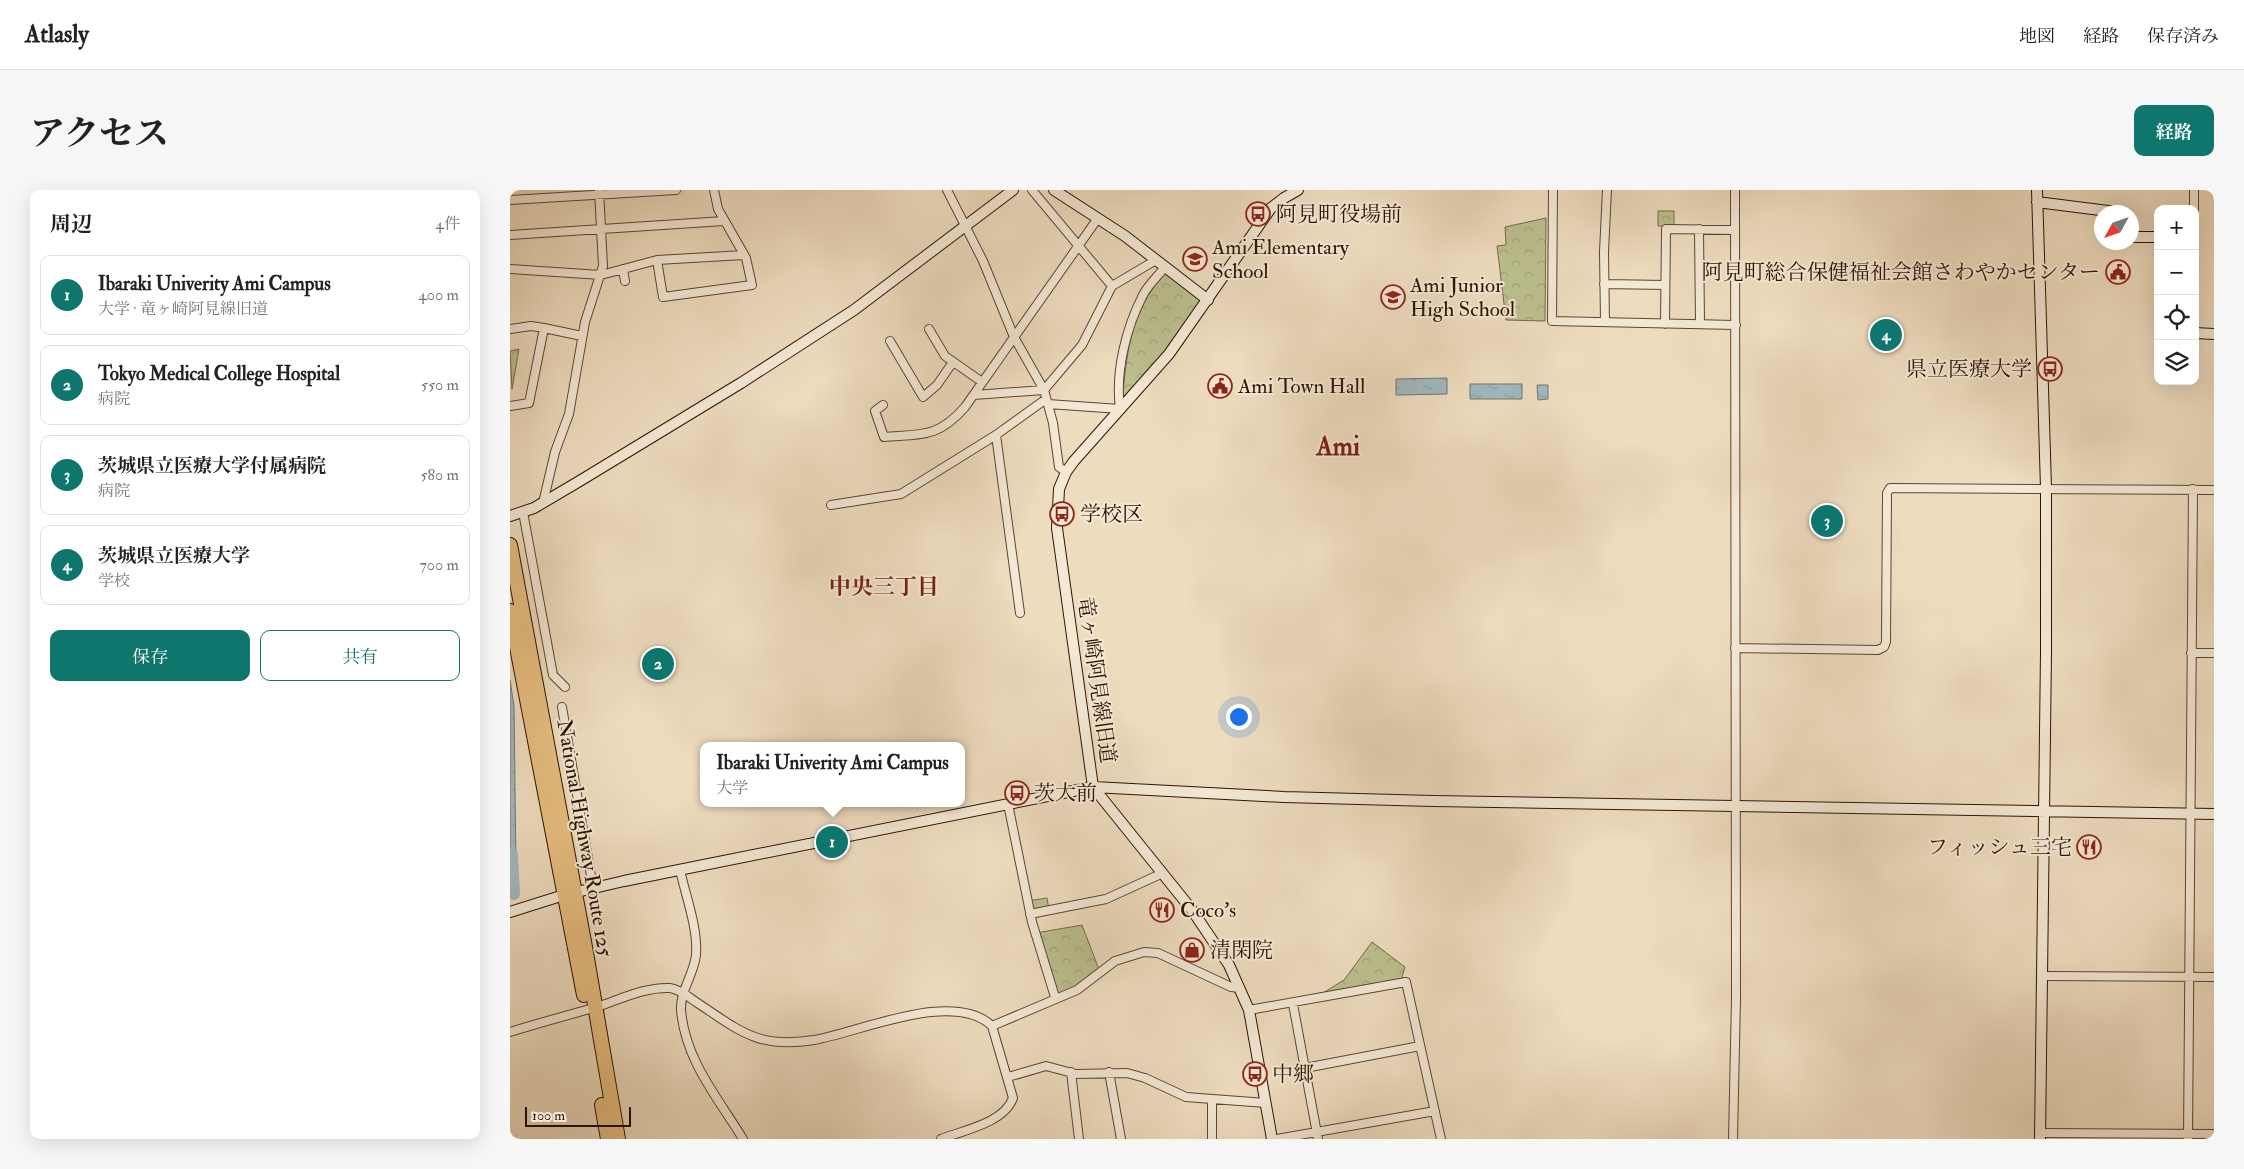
<!DOCTYPE html>
<html lang="ja">
<meta charset="utf-8">
<style>
:root{--surface:#fff;--page:#f6f6f6;--text:#222;--muted:#767676;--line:#e0e0e0;--accent:#0f766e}
body{margin:0;font-family:"IM FELL Double Pica","Noto Serif JP",serif;background:var(--page);color:var(--text)}
.controls{position:absolute;right:15px;top:15px;display:grid;overflow:hidden;border-radius:10px;box-shadow:0 5px 20px #0002}
.controls button{width:45px;height:45px;display:grid;place-items:center;padding:0;border:0;border-bottom:1px solid var(--line);background:var(--surface);color:var(--text);font:25px sans-serif}
.compass{position:absolute;left:1584px;top:15px;width:45px;height:45px;border-radius:50%;background:var(--surface);box-shadow:0 5px 20px #0002;rotate:230deg}
.scale{position:absolute;left:15px;bottom:12px;width:106px;box-sizing:border-box;padding-left:5px;border:2px solid #2b1401;border-top:0;font-size:14px;line-height:18px;white-space:nowrap;color:#2b1401;-webkit-text-stroke:4px #f4e8d5;paint-order:stroke}
.you{position:absolute;left:728px;top:526px;width:18px;height:18px;margin:-12px;border:4px solid #fff;border-radius:50%;background:#1a73e8;box-shadow:0 0 0 8px #1a73e833}
.badge{display:grid;place-items:center;width:32px;height:32px;border-radius:50%;background:var(--accent);color:#fff;font-size:16px;font-weight:700}
.pin{position:absolute;translate:-50% -50%;border:2px solid #fff;box-shadow:0 1px 5px #0006}
.popup{position:absolute;left:190px;top:552px;width:265px;height:65px;box-sizing:border-box;display:grid;place-content:center;border-radius:10px;background:var(--surface);filter:drop-shadow(0 1px 4px #0005);font-size:16px;white-space:nowrap;color:var(--muted)}
.popup b{font-size:19px;color:var(--text)}
.popup::after{content:'';position:absolute;left:50%;top:100%;margin-left:-10px;border:10px solid transparent;border-top-color:var(--surface)}
.list{margin:0;padding:0;list-style:none}
h2{display:flex;justify-content:space-between;align-items:center;height:65px;margin:0;padding:0 20px;font-size:21px}
h2 small{font-size:16px;font-weight:400;color:var(--muted)}
.list li{display:grid;grid-template-columns:32px 1fr auto;gap:15px;align-items:center;box-sizing:border-box;height:80px;margin:0 10px 10px;padding:0 10px;border:1px solid var(--line);border-radius:10px}
.list b{display:block;font-size:19px;white-space:nowrap}
.list p{margin:0;font-size:16px;white-space:nowrap;color:var(--muted)}
.list em{font-size:16px;font-style:normal;color:var(--muted)}
.actions{display:flex;gap:10px;padding:15px 20px}
.actions a{flex:1;padding:11px 0;border:1px solid var(--accent);border-radius:10px;text-align:center;font-size:18px;color:var(--accent)}
.actions .main{background:var(--accent);color:#fff}
.icon{flex:none;width:28px;height:28px;fill:none;stroke:currentColor;stroke-width:2;stroke-linecap:round;stroke-linejoin:round}
.map{position:relative;flex:none;width:1704px;height:949px;overflow:hidden;border-radius:10px}
header{display:flex;align-items:center;gap:30px;box-sizing:border-box;height:70px;padding:0 25px;background:var(--surface);border-bottom:1px solid var(--line)}
header strong{font-size:24px}
nav{display:flex;gap:28px;margin-inline-start:auto;font-size:18px}
.intro{display:flex;align-items:center;justify-content:space-between;box-sizing:border-box;height:120px;padding:0 30px}
h1{margin:0;font-size:35px}
.button{padding:12px 22px;border-radius:10px;background:var(--accent);color:#fff;font-size:18px;font-weight:700}
main{display:flex;gap:30px;padding:0 30px}
aside{flex:1;background:var(--surface);border-radius:10px;box-shadow:0 5px 20px #0002}
.map>svg:first-child{display:block}
</style>
<header>
<strong>Atlasly</strong>
<nav><a>地図</a><a>経路</a><a>保存済み</a></nav>
</header>
<div class="intro"><h1>アクセス</h1><a class="button">経路</a></div>
<main>
<aside>
<h2>周辺<small>4件</small></h2>
<ul class="list">
<li><span class="badge">1</span><div><b>Ibaraki Univerity Ami Campus</b><p>大学 · 竜ヶ崎阿見線旧道</p></div><em>400 m</em></li>
<li><span class="badge">2</span><div><b>Tokyo Medical College Hospital</b><p>病院</p></div><em>550 m</em></li>
<li><span class="badge">3</span><div><b>茨城県立医療大学付属病院</b><p>病院</p></div><em>580 m</em></li>
<li><span class="badge">4</span><div><b>茨城県立医療大学</b><p>学校</p></div><em>700 m</em></li>
</ul>
<div class="actions"><a class="main">保存</a><a>共有</a></div>
</aside>
<div class="map">
<svg width="1704" height="949" viewBox="0 0 1704 949">
<defs>
<pattern id="park-crowns" width="20" height="18" patternUnits="userSpaceOnUse" patternTransform="scale(1.25)"><rect width="20" height="18" fill="#bcbf8f"/><path d="M2 6a3 3 0 1 1 6 0M12 15a3 3 0 1 1 6 0" fill="none" stroke="#a2a37a"/></pattern>
<pattern id="water-ripples" width="26" height="14" patternUnits="userSpaceOnUse" patternTransform="scale(1.25)"><rect width="26" height="14" fill="#a0b8be"/><path d="M2 4q2-2 4 0t4 0M15 11q2-2 4 0t4 0" fill="none" stroke="#8a9da2"/></pattern>
</defs>
<rect width="100%" height="100%" fill="#eedcbf"/>
<filter id="stains"><feTurbulence type="fractalNoise" baseFrequency=".004" numOctaves="4"/><feColorMatrix values="0 0 0 0 .2 0 0 0 0 .09 0 0 0 0 .02 0 0 0 .5 -.17"/></filter>
<radialGradient id="worn" r=".72"><stop offset=".6" stop-color="#630" stop-opacity="0"/><stop offset="1" stop-color="#630" stop-opacity=".3"/></radialGradient>
<path fill="url(#park-crowns)" stroke="#746a48" d="M1148,21H1164V36H1148Z
M1036,28L1035,131L996,130L987,56L996,55L995,37Z
M656,82L694,111L651,166L612,211C618,158 619,123 656,82Z
M9,159L2,199L0,161Z
M537,708L539,720L520,724L518,711Z
M572,735L590,782L567,800L545,807L526,743Z
M862,752L895,777L892,787L896,791L813,803L834,790Z"/>
<path fill="url(#water-ripples)" stroke="#717672" d="M937,188V204L886,205V189Z
M960,194H1012V209H960Z
M1027,195H1038V209L1028,210Z
M0,490L4,516L6,680L0,681Z"/>
<g fill="none" stroke-linecap="round" stroke-linejoin="round">
<path stroke="#a0b8be" stroke-width="12" d="M2,664L4,704"/>
<g stroke="#5c4630" stroke-width="10">
<path id="street" d="M437,0L473,71L504,147L534,200L543,233L549,277L556,282
M522,0L602,96
M1043,0L1042,131L1226,135
M0,10L166,0
M1684,19V0
M1189,39L1190,134
M0,45L214,31
M147,70L153,107L242,95L236,68L208,19L204,0
M0,79L91,85L147,70L234,65
M113,79L115,91
M1094,94L1155,95
M1095,132L1094,62L1097,0
M1155,134L1156,39L1225,40
M0,139L21,136L34,138
M419,139L435,166L472,192
M380,151L413,207L427,195L443,172
M464,205L534,200L572,155L602,96L646,70
M538,214L610,219C605,182 616,138 633,105C638,95 648,86 655,77
M373,215L365,221L374,247C412,244 428,248 455,217L588,28
M0,216L19,213L34,138L72,146
M486,245L510,423
M33,313L45,262L59,224L75,132L93,76L89,0
M321,315L391,304L486,245L536,209
M13,322L43,485L55,497
M1225,458L1368,460L1374,457L1376,452L1377,303L1380,298L1704,300
M1681,463H1704
M52,517L81,686
M498,614L522,732L545,807
M170,680C176,707 188,738 186,765C184,784 170,801 171,820C175,870 208,908 233,949
M520,724L596,709L653,683
M1532,786L1704,787
M783,814L808,949
M739,820L896,792L931,949
M482,836L567,800L605,771L634,762L648,763L721,797L730,798
M0,842C29,833 58,825 87,817C111,809 134,797 160,798C169,799 179,807 186,812C230,841 248,859 304,850C350,842 444,799 482,836L503,908C494,933 454,940 431,949
M795,878L910,856
M561,882L569,949
M599,882L611,949
M498,887L536,876L566,884L617,883L635,888L676,907L756,913
M1530,943L1704,944
M702,949V911
M767,949L925,921
M1223,949L1226,809L1225,0
M1678,949L1683,299"/>
</g>
<g stroke="#2b1401" stroke-width="12">
<path id="secondary" d="M544,0L615,46L698,110
M1527,0L1536,298V462L1530,949
M1527,12L1606,22
M1622,47H1648
M1685,143L1704,144
M0,326L24,318L68,292L231,193L344,120L503,0
M0,722L54,705L114,691L583,597L774,607L923,611L1704,624
M762,949L739,820L719,775L682,720L583,597L547,338L549,299L556,282L564,271L659,164L761,18L774,8L788,0"/>
</g>
<g stroke="#2b1401" stroke-width="16">
<path id="highway" d="M0,355L75,757L108,949
M0,421L74,805
M92,915L98,949"/>
</g>
<use href="#street" stroke="#f4e8d5" stroke-width="8"/>
<use href="#secondary" stroke="#f4e8d5" stroke-width="10"/>
<use href="#highway" stroke="#e7be80" stroke-width="14"/>
</g>
<defs>
<g id="bus-ring" transform="scale(1.25)"><circle r="9.5" fill="#f4e8d5" stroke="#8f2418" stroke-width="1.5"/><path d="M-5-6H5V4H4V6H2V4H-2V6H-4V4H-5ZM-3.5-4V0h7V-4ZM-3.5 1.2v1.5H-2V1.2ZM2 1.2v1.5H3.5V1.2Z" fill="#8f2418"/></g>
<g id="school-ring" transform="scale(1.25)"><circle r="9.5" fill="#f4e8d5" stroke="#8f2418" stroke-width="1.5"/><path d="M0-5L7-2L0 1L-7-2ZM-4 1L0 2.5L4 1V4Q0 6-4 4Z" fill="#8f2418"/></g>
<g id="civic-ring" transform="scale(1.25)"><circle r="9.5" fill="#f4e8d5" stroke="#8f2418" stroke-width="1.5"/><path d="M-.6-6.5H3V-4.5H.6V-3L4-1V1h2V6H-6V1h2V-1L-.6-3ZM-1.2 2.5V6h2.4V2.5Z" fill="#8f2418"/></g>
<g id="restaurant-ring" transform="scale(1.25)"><circle r="9.5" fill="#f4e8d5" stroke="#8f2418" stroke-width="1.5"/><path d="M-5-6h1v4h1v-4h1v4h1v-4h1v5L-1.5 .5V6h-2V.5L-5-1ZM5-6V6H3V1.5H1.5Q1.5-4 5-6Z" fill="#8f2418"/></g>
<g id="shop-ring" transform="scale(1.25)"><circle r="9.5" fill="#f4e8d5" stroke="#8f2418" stroke-width="1.5"/><path d="M-5-2.5h2.3a2.7 3.5 0 0 1 5.4 0H5L5.5 6h-11ZM-1.5-2.5h3a1.5 2.3 0 0 0-3 0Z" fill="#8f2418"/></g>
</defs>
<g fill-rule="evenodd">
<use href="#bus-ring" x="748" y="24"/>
<use href="#school-ring" x="685" y="69"/>
<use href="#civic-ring" x="1608" y="82"/>
<use href="#school-ring" x="883" y="107"/>
<use href="#bus-ring" x="1540" y="179"/>
<use href="#civic-ring" x="710" y="196"/>
<use href="#bus-ring" x="552" y="324"/>
<use href="#bus-ring" x="507" y="603"/>
<use href="#restaurant-ring" x="1579" y="657"/>
<use href="#restaurant-ring" x="652" y="720"/>
<use href="#shop-ring" x="682" y="760"/>
<use href="#bus-ring" x="745" y="884"/>
</g>
<g text-anchor="middle" stroke-width="4" stroke-linejoin="round" paint-order="stroke">
<g font-size="21" fill="#2b1401" stroke="#f4e8d5" text-anchor="start">
<text x="766" y="31">阿見町役場前</text>
<text x="702" y="64">Ami Elementary<tspan x="702" dy="24">School</tspan></text>
<text x="1590" y="89" text-anchor="end">阿見町総合保健福祉会館さわやかセンター</text>
<text x="900" y="102">Ami Junior<tspan x="900" dy="24">High School</tspan></text>
<text x="1522" y="186" text-anchor="end">県立医療大学</text>
<text x="728" y="203">Ami Town Hall</text>
<text x="570" y="331">学校区</text>
<text x="524" y="610">茨大前</text>
<text x="1562" y="664" text-anchor="end">フィッシュ三宅</text>
<text x="670" y="727">Coco's</text>
<text x="700" y="767">清閑院</text>
<text x="762" y="891">中郷</text>
</g>
<g font-size="21" fill="#2b1401" stroke="#f4e8d5">
<text transform="translate(587 490) rotate(82)" y="7">竜ヶ崎阿見線旧道</text>
<text transform="translate(75 648) rotate(80)" y="7">National Highway Route 125</text>
</g>
<g font-size="22" font-weight="bold" fill="#7a1f14" stroke="#f4e8d5">
<text x="374" y="404">中央三丁目</text>
</g>
<g font-size="26" font-weight="bold" fill="#7a1f14" stroke="#f4e8d5">
<text x="828" y="265">Ami</text>
</g>
</g>
<rect width="100%" height="100%" filter="url(#stains)"/>
<rect width="100%" height="100%" fill="url(#worn)"/>
</svg>
<div class="controls">
<button>+</button>
<button>−</button>
<button><svg class="icon" aria-label="locate" viewBox="0 0 24 24"><circle cx="12" cy="12" r="6"/><path d="M12 2v4M12 18v4M2 12h4M18 12h4"/></svg></button>
<button><svg class="icon" aria-label="layers" viewBox="0 0 24 24"><path d="M12 4l9 5-9 5-9-5zM3 14l9 5 9-5"/></svg></button>
</div>
<svg class="compass" viewBox="-18 -18 36 36"><path d="M0-13l5 13h-10z" fill="#e53935"/><path d="M0 13l5-13h-10z" fill="#767676"/></svg>
<div class="scale">100 m</div>
<div class="you"></div>
<div class="pin badge" style="left:322px;top:652px">1</div>
<div class="popup"><b>Ibaraki Univerity Ami Campus</b>大学</div>
<div class="pin badge" style="left:148px;top:474px">2</div>
<div class="pin badge" style="left:1317px;top:331px">3</div>
<div class="pin badge" style="left:1376px;top:145px">4</div>
</div>
</main>
